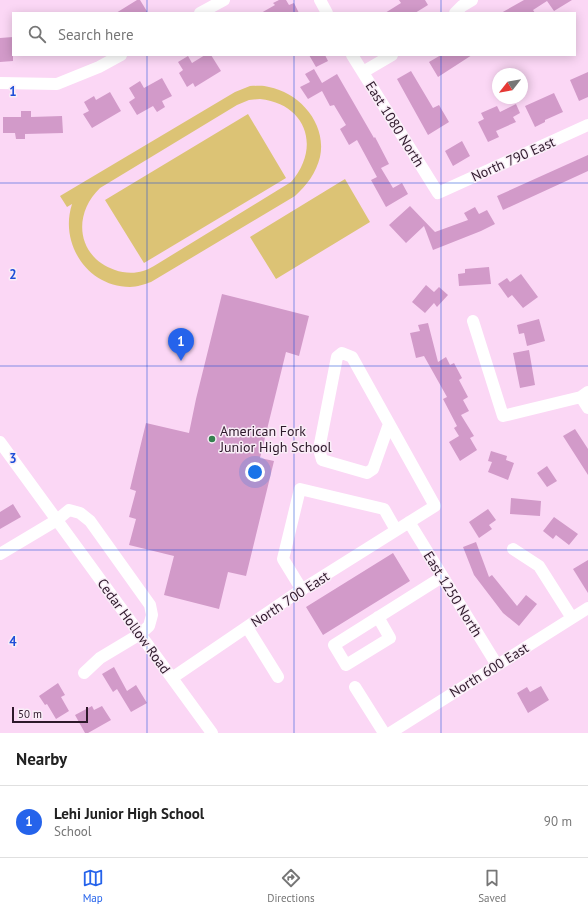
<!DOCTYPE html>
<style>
:root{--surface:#fff;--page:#f2f2f2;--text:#222;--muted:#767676;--line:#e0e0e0;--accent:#2563eb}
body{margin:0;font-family:"PT Sans",sans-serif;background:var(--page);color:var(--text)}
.compass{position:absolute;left:492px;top:68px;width:36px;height:36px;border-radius:50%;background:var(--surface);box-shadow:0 2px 10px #0003;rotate:239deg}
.scale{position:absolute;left:12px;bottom:10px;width:76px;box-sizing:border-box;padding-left:4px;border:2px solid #2e192b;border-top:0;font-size:11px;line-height:14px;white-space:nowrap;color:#2e192b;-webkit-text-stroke:3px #f9edf7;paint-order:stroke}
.you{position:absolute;left:255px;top:472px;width:14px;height:14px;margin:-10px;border:3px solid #fff;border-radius:50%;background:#1a73e8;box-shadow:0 0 0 6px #1a73e833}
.badge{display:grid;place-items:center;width:26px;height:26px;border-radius:50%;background:var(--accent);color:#fff;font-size:13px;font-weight:700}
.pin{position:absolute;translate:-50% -33px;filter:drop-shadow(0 1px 2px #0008)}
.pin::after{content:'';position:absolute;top:21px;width:14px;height:12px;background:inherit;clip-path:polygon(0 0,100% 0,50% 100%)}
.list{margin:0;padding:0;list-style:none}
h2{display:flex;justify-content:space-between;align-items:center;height:52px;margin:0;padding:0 16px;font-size:17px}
h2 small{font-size:13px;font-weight:400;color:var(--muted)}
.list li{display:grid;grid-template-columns:26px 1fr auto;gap:12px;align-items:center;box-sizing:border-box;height:72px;padding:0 16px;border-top:1px solid var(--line)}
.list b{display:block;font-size:15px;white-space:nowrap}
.list p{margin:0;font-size:13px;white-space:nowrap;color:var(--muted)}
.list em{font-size:13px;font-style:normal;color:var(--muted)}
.icon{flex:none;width:22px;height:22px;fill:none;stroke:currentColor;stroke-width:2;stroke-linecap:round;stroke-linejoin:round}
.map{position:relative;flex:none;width:588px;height:733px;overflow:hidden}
.search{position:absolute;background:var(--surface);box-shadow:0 2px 10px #0003;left:12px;right:12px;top:12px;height:44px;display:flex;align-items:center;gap:10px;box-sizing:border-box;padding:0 14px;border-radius:0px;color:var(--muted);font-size:15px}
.sheet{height:124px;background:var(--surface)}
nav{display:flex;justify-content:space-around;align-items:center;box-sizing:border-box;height:56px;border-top:1px solid var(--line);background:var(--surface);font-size:11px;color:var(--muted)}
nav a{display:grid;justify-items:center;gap:2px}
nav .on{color:var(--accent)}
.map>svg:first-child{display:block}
</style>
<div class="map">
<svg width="588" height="733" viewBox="0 0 588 733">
<rect width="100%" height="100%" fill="#fbd7f5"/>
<path fill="#dcc375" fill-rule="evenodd" d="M250,86C256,86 263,85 269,87C300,93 327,124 320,157C316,173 307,185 295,196L151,282C145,284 137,287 130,287C88,287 59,244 72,204L67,207L60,196L235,92ZM260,99C307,104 321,148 291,182L154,266C150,268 147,270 143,271C134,274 123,273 115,270C77,257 72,215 100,188L237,105L249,100Z
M248,114L286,178L144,263L105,200Z
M345,179L370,222L276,279L250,237Z"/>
<path fill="#d29ac9" d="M137,0H140L148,13H116Z
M279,0H286L289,5L294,3L299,13H261L275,5L273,3Z
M399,0H425L428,5L415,13H385L401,3Z
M524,0H572L554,11L547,1L533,10L535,13H501Z
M13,37V61L0,62V38Z
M205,55H211L221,71L195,87L193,83L187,87L179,73L183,70L178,62L188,56L192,63Z
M309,55H325L328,61L316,67Z
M441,55H472L438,77L429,62Z
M314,69L322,83L337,74L374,138L375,137L389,164L381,168L393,188L402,183L408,194L386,207L371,180L377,177L357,140L349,145L340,129L346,125L334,105L330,106L322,91L308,99L300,87L310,82L305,74Z
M411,71L433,108L439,105L449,122L428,135L397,79Z
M588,72V97L579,101L570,80Z
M162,78L172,96L162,101L165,107L157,112L153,106L137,115L129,102L135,98L129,88L140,81L144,88Z
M110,92L121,111L92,128L83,114L89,111L84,102L94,96L96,100Z
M554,93L563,112L545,120V122L535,127L525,106Z
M516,104L520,113L513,117L516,122L496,131L499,137L488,142L478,122L484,119L481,113L497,106L500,112Z
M21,111H31V117L62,116L63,133L25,134V139H16L15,133H3V117H21Z
M462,141L470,156L453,166L445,151Z
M588,155V171L503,210L497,196Z
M410,206L435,232L468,220L464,213L475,207L479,214L487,210L495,224L481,231L433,250L424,226L406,243L389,225Z
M489,267L491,284L459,286L458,274L465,273V269Z
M521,274L538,297L523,308L512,295L508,298L498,284L507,278L510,282Z
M426,285L434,292L439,287L448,295L437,307L434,303L425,313L412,302Z
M222,294L309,316L299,356L286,352L260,458L274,461L246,576L228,572L219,609L164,595L174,556L129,545L136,519L129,517L136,491L130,489L146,423L189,433L196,399Z
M539,319L545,341L527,346L524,333L519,334L517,325Z
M428,323L438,362L446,357L450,365L454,363L462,378L459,380L468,397L463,400L469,411L461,415L474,436L470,438L477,450L460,461L449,442L459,436L454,428L457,426L443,399L447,397L424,356L416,358L410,333L420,331L418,325Z
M529,350L535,385L520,388L513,353Z
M575,429L588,449V475L563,436Z
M491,451L507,456L506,460L514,463L508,480L488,472L492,462L488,461Z
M547,466L557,481L547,487L537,473Z
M511,498L541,501L540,516L510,514Z
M13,504L21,517L0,529V512Z
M488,509L496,520L489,525L492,529L479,538L469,522Z
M554,517L578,534L569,545L556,535L553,539L543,531Z
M476,542L489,577L492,575L517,606L526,595L537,604L519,626L503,613L474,575L463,547Z
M393,553L410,581L323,635L306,607Z
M588,560V593L573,569Z
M114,667L127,691L136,685L147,703L131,712L117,689L113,692L102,674Z
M58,683L65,695L61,697L69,711L56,719L47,704L45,705L39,696Z
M541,686L549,700L528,713L517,693L527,687L530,692Z
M92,706L94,710L102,706L111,720L88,733H85L75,715Z"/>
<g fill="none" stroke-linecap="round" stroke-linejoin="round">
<path stroke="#fff" stroke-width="12" d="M320,0L327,13
M200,13L224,0
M455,13L462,6L472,0
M352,55L438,193L588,125
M363,72L392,55
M0,83L57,84L99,67L121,55
M473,321L503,416L581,397L588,392
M581,397L588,408
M0,442L212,733
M409,522L497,665
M513,549L539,566L572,618
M0,554L57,520L69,510L80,513L90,521L150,605L152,615L149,626L140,634L100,658L84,673
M302,590L283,559L300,489L384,509L396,530
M378,617L390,638L346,665L334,645L442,577
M247,627L278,677
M172,678L298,592L435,506L352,357L342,353L337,357L319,449L322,460L367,473L373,469L389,424
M355,687L384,733
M390,733L588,608"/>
</g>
<path fill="none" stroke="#1d4ed8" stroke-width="1" stroke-opacity="0.55" d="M147,0V13M294,0V13M441,0V13M147,55V733M294,55V733M441,55V733M0,183H588M0,366H588M0,550H588"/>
<circle fill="#368150" stroke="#f9edf7" stroke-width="1.5" cx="212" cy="439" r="4"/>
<g text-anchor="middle" stroke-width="3" stroke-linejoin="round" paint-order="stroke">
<g font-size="14" fill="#2e192b" stroke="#f9edf7">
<text transform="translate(395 124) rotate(58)" y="5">East 1080 North</text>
<text transform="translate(513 159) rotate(-24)" y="5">North 790 East</text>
<text transform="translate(453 594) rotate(58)" y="5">East 1250 North</text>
<text transform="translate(290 599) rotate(-33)" y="5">North 700 East</text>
<text transform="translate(134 626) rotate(54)" y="5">Cedar Hollow Road</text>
<text transform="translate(489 670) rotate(-32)" y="5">North 600 East</text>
</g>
<g font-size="14" fill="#2e192b" stroke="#f9edf7" text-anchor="start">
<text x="220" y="436">American Fork<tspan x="220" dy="16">Junior High School</tspan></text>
</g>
</g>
<g font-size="13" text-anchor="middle" font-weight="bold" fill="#1d4ed8" stroke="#f9edf7" stroke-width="3" stroke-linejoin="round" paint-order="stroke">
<text x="13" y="96">1</text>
<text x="13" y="279">2</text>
<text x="13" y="463">3</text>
<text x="13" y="646">4</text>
</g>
</svg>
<svg class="compass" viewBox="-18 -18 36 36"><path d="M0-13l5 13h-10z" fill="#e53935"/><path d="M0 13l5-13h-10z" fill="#767676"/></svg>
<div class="scale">50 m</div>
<div class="you"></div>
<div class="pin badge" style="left:181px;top:361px">1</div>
<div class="search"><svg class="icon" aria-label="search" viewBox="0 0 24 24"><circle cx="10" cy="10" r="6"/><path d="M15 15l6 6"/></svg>Search here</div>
</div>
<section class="sheet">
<h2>Nearby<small></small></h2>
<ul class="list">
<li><span class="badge">1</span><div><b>Lehi Junior High School</b><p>School</p></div><em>90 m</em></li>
</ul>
</section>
<nav>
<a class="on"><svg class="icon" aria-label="map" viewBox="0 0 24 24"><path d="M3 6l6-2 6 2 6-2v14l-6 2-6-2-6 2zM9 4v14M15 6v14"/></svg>Map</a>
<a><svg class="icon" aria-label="directions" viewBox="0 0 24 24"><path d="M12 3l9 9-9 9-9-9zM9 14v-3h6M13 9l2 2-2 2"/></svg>Directions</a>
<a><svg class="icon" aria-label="saved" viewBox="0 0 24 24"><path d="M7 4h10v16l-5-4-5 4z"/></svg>Saved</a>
</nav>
